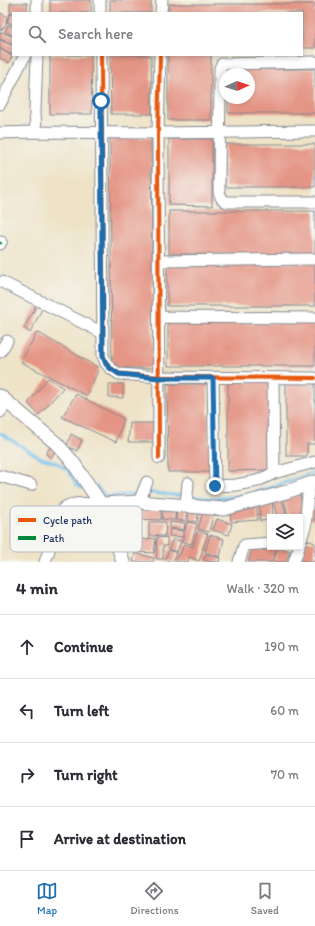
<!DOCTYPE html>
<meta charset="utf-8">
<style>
:root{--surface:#fff;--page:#f7f7f7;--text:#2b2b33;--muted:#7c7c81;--line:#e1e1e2;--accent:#1f6fb2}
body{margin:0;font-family:Itim,sans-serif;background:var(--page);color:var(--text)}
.controls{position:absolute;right:12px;bottom:12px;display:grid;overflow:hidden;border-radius:0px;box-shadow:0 2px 6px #0003}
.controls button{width:36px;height:36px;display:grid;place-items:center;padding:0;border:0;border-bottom:1px solid var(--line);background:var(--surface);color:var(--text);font:20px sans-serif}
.compass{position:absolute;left:219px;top:68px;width:36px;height:36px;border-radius:50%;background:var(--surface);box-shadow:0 2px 6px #0003;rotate:87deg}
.stop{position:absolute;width:12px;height:12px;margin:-9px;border:3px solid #1f6fb2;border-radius:50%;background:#fff}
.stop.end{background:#1f6fb2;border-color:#fff;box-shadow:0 1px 4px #0008}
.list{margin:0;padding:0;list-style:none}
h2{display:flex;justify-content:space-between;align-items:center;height:52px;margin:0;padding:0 16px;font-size:17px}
h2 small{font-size:13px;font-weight:400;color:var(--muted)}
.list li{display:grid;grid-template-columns:26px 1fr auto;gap:12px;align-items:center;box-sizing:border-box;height:64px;padding:0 16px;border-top:1px solid var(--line)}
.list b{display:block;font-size:15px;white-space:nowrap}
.list em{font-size:13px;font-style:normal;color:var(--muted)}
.icon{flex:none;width:22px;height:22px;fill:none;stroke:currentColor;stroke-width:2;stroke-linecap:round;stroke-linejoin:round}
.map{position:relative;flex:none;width:315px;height:562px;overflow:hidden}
.search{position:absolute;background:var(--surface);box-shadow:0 2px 6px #0003;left:12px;right:12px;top:12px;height:44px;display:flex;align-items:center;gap:10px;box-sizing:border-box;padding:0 14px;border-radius:0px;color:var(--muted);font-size:15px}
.sheet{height:308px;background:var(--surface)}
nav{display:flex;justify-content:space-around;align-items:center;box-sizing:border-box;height:56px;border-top:1px solid var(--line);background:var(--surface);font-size:11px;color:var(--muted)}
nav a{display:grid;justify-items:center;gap:2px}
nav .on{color:var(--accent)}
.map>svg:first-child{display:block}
</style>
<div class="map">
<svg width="315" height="562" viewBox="0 0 315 562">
<rect width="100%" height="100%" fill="#f6f6f2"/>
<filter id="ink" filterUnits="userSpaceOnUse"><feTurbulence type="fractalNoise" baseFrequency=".025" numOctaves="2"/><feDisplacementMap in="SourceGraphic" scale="8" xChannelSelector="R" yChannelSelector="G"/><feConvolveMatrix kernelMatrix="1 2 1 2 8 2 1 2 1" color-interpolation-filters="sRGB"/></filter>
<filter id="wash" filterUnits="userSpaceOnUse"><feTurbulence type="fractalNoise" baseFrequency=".012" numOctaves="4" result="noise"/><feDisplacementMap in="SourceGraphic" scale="16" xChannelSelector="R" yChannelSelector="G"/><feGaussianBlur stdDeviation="0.9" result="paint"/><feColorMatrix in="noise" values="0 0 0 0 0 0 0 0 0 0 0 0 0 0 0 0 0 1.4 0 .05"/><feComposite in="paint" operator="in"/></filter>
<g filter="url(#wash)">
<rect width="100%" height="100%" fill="#eee3c7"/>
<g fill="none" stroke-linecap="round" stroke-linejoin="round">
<path stroke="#6fbfea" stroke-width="3" d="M0,433L39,457L57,463L69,471L76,484L82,488L85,486
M96,486L106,497L139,494
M145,493H154L215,499L252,494L315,472"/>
</g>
<g id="blocks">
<path fill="#e49585" d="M50,0H91V13H50Z
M110,0H151V13H110Z
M10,3H27V13L10,12Z
M169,4H315V48H302V13H169Z
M0,13L7,16L6,25L0,31Z
M10,13L13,14V25L7,22Z
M8,25L13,27V35L5,32Z
M2,32L13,37V44L0,39V33Z
M0,40L13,46V55L8,53L0,48Z
M0,49L12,56L9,63L0,58Z
M50,55H91L92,114H50Z
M110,55H151L152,114H111Z
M168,55H211V120H168Z
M228,69H315V113H228V98H249V74H228Z
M110,138H151L153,368H112Z
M169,139H212V206L169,205Z
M225,144H315V187H225Z
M169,211H315V255L169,254Z
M167,262L315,263V306H167Z
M36,306L42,309L30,333L24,328Z
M168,323H315V366H168Z
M37,332L99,368L87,396L21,362Z
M48,378L63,388L39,415L28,403Z
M228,382H269V470L228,471Z
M286,383H315V444H307V456H286Z
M109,384H123V398L109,397Z
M167,384H208L209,472H168Z
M76,394L124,419L116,442L62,417Z
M130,423H154V442H128Z
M71,434L82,440L77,451L67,446Z
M52,443L57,448L51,458L46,454Z
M300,495L305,516L288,517L284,498Z
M282,499L287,517H277L273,502Z
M310,499H315V520H311Z
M272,501L273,517H270V520L260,521L259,502Z
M256,503L258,520L231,522L230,511Z
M163,505L176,506L175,520L162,519Z
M133,507H161V520L133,519Z
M177,507L187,508L186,521L176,520Z
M189,508L199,509L197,522L188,521Z
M204,508L214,511L209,532L198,529Z
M217,519L232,524L229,535L213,530Z
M149,522H166L165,536H157V534V536H149Z
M170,522L185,523L184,530L170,528Z
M187,522L197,524L192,544L182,542Z
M170,529L183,531V537L169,536Z
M198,531L208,534L199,561L189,557L188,562H176L178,555H180L184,544L193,547Z
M210,535L224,539L220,557L205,552Z
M167,537V546H163V559H156L157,538Z
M149,538L156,539L154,553L139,552L141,539L149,540Z
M173,539L181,541L177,552L169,549Z
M307,540L315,543V558L314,562H308L301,560Z
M266,545L277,548L272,562H248L253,547L264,551Z
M278,547L290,551L286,562H273Z
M169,550L176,553L173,562L165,560Z
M135,553L154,558L153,562H133Z
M206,554L220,558L219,562H210L204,560Z"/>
</g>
</g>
<g filter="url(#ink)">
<use href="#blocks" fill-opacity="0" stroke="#848992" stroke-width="1"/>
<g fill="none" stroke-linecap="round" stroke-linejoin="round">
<g stroke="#848992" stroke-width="13">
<path id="minor" d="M37,0V13
M100,0V13
M161,13L162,0
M101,55L103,356L106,363L110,368L119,374L159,377L315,378
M315,62L222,64L220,68L219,192C221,198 222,200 227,202H315
M0,104L25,55
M36,132L35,111L37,55
M0,133L36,132L158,133L315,131
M0,244L1,242
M159,261L315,259
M2,282L103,333
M159,317L315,318
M0,352L7,341
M213,378L215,486L236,485L257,481L274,473L315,462
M273,378L274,473
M0,412L8,402
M159,458L158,133L160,55
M0,476L31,485
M139,502L147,482
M186,506L188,483
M300,542L305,527L309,484
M45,562L63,509C71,501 89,504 101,504
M239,562L244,546L245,545L270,543
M294,562L299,547"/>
</g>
<g stroke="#848992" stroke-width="15">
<path id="tertiary" d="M0,396L57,444L72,461L101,504L111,523L123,562
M101,504L139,502L224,509L286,492L315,482"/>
</g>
<use href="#minor" stroke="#fff" stroke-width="11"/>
<use href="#tertiary" stroke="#fff" stroke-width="13"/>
<path stroke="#00873e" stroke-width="3" stroke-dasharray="6 3" stroke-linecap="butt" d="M0,244L1,242"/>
<g stroke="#f6f6f2" stroke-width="6">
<path id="cycleway" d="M101,55L103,356L106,363L110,368L119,374L159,377L315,378
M159,458L158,133L160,55"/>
</g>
<use href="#cycleway" stroke="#e8590c" stroke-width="4"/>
</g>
</g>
<g fill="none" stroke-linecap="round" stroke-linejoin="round" filter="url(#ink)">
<path stroke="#1f6fb2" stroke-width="5" d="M101,101L103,356L106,364L110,368L119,374L159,378H213L215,486"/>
</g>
<rect x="10" y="506" width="132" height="46" rx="6" fill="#f6f6f2" stroke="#b4bac6" stroke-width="1"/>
<rect x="18" y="518" width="18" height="4" fill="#e8590c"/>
<rect x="18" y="536" width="18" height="4" fill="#00873e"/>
<g font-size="11" fill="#1b2f5e">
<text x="43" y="524">Cycle path</text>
<text x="43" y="542">Path</text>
</g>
</svg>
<div class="controls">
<button><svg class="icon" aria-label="layers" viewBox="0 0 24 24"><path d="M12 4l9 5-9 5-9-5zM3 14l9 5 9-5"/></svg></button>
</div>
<svg class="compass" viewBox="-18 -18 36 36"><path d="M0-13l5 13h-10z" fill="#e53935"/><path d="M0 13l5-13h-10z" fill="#7c7c81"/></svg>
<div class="stop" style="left:101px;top:101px"></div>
<div class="stop end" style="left:215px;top:486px"></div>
<div class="search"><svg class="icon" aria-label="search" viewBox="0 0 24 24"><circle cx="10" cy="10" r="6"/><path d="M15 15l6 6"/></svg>Search here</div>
</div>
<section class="sheet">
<h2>4 min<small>Walk · 320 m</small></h2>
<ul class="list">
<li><svg class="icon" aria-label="ahead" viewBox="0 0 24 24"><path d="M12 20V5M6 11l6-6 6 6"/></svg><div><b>Continue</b></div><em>190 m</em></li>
<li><svg class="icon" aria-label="left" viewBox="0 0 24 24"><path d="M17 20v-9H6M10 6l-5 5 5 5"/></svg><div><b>Turn left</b></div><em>60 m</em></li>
<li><svg class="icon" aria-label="right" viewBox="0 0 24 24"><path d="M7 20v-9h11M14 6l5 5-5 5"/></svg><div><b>Turn right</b></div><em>70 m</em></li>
<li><svg class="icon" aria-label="arrive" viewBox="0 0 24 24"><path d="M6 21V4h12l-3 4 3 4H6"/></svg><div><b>Arrive at destination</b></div></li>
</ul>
</section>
<nav>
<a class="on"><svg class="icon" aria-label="map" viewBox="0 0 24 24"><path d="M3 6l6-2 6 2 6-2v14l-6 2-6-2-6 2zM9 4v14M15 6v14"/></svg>Map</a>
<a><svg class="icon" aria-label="directions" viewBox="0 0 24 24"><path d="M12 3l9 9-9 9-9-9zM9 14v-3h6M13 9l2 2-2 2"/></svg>Directions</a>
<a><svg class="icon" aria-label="saved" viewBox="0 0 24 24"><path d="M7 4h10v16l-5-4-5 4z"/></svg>Saved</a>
</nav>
